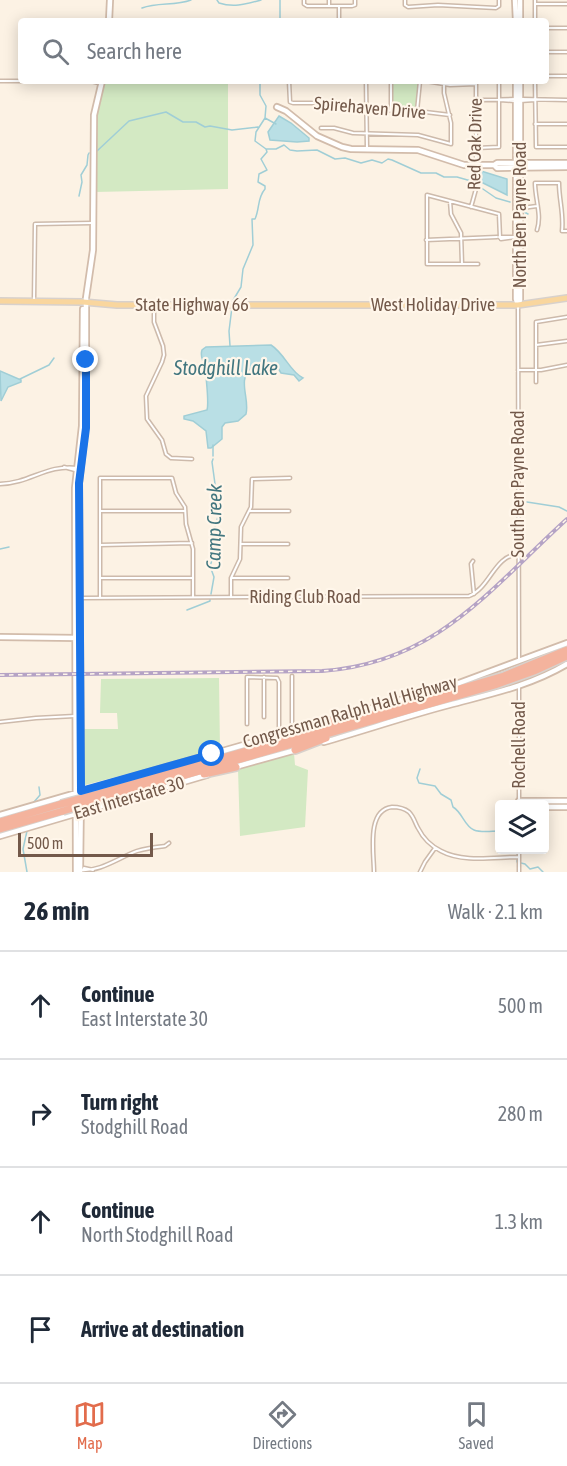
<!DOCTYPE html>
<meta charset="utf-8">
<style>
:root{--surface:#fff;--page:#f2f2f3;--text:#1f2937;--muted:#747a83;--line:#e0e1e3;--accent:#e26c4c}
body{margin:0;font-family:"Asap Condensed",sans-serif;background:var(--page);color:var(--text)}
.controls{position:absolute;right:18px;bottom:18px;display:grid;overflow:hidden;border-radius:6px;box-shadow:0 3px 15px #0003}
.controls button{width:54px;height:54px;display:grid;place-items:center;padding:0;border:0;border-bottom:2px solid var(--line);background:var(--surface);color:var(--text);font:30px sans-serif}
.scale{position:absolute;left:18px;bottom:15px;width:135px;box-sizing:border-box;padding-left:6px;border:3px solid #73594a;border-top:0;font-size:16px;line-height:21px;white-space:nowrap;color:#73594a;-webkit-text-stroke:4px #fff6ea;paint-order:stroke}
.stop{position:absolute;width:18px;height:18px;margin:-14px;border:4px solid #1a73e8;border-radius:50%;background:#fff}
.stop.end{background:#1a73e8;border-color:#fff;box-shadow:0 2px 6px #0008}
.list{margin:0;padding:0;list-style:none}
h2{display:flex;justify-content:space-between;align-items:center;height:78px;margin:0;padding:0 24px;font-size:26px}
h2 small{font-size:20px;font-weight:400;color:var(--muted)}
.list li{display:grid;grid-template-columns:39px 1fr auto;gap:18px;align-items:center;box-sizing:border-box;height:108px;padding:0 24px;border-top:2px solid var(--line)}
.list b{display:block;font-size:22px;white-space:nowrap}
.list p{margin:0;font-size:20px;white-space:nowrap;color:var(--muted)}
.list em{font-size:20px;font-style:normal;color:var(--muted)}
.icon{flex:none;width:33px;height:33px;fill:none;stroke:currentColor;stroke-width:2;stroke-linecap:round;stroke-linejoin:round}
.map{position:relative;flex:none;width:567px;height:872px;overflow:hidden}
.search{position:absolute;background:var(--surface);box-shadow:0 3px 15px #0003;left:18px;right:18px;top:18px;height:66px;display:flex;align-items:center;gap:15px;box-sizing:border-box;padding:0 21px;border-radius:6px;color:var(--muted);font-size:22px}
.sheet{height:510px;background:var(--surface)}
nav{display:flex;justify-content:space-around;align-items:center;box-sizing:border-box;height:84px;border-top:2px solid var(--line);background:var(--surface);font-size:16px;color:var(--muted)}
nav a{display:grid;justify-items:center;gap:3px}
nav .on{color:var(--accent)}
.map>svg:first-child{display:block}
</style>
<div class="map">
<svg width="567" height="872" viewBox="0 0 567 872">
<rect width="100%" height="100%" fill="#fcf2e4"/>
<path fill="#d3e9c3" d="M106,81H228V189L95,192L96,106Z
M393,82H418L416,109H393Z
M219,678L220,750L85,785L83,729H118L117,713H100L101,679Z
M294,753L295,765L308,770L305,827L240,836L238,769Z"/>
<path fill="#b9dfe5" stroke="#a0ced6" stroke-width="1.5" d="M279,116L291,123L309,138V141L297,142L270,140L268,132Z
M481,171L507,179V195L481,182Z
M271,345C285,354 290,372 303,378L299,381L294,375L281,373L278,368L267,365L251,368C237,380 250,399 246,414L238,421L225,423L222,427V439L211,448H208L206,431L193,421L184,419V416L207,410C209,404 206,372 204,364C202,358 200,356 202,350L206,347Z
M0,371L21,380V382L8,387L1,401Z"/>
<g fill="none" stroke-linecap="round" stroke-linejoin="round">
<path stroke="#a0ced6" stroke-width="1.5" d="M217,0L219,3C234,8 246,4 261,0
M280,0V21
M142,8C158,2 175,6 191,0
M265,118L276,124
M266,149H276L284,145L290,150L297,151L317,150L335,159L345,158L361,163L372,160L382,163L388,159L392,160L421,173H436L444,177H457L471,181
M97,151L129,121L166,112L183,122H196L205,127L210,126L232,130L258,127
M480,187L496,198L510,202
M79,196L82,182L81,175L87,165L88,155L89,153
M522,211L528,214
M232,302L241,287L243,269L253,245L252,219H255C260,208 257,198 265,189V186L258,182L259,174L267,170L261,159L267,152L266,149L255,141L256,132L265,118L266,106L260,95V81
M230,346L229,331L232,307
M20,379L49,365L54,358
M213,445V456
M527,502L559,507L567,511
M0,549L9,547
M211,594L214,577L210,566L217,546L215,527L219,513L212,462L213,459
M187,610L210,601V599
M420,769L417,778L419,783L435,786L441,794L451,800L453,807C463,813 464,826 474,830C481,833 492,831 500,831
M34,802L40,795L39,787
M517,854V850
M517,859V862
M521,863L525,864L530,869L538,867L543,872
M27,872L23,849L27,831"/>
<g stroke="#cdbaab" stroke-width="5">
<path id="street" d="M304,0V4L307,6H352L355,5V0
M405,0V5L408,7L438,5L496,8L499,6V0
M535,4H567
M329,6V0
M339,21V6
M535,21V0
M546,28H567
M546,52H567
M546,76H567
M0,81H23
M69,81H80
M91,81L99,83
M289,81L290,102L293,103H335L358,110L417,111L450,115
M366,81L367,149
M426,81L450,85L476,84
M535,81L536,147H567
M522,99L567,100
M476,100L516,99
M500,100L515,101
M520,101L535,100
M391,110V81
M417,111L420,81
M535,124H567
M321,128H334L353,133L418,135L451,144V123L444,93V84
M476,148L499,147V81
M450,201L451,214L461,233L462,264
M471,207L476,189V81
M522,208L537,206
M537,230C542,215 535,199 535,183H559C559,200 564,214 562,231H567
M499,237H514
M501,239L516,237
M426,240L497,237
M478,264H427V195L499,214L500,238
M34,301L35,224L92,223
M518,305L519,660
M154,307V322L163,346L164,355L162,362L146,396L147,419L162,440L166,454L171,458L192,459
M536,345L567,341
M518,370H541L567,365
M536,382V322L567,317
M64,467L75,470
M0,484C31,483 46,464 78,468
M100,511H184
M250,511H289
M241,544H288
M100,545L192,543
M473,561L471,564L474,594
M100,578H193
M231,578H288
M100,597V478H172L176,493L185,507L186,524L193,549V597
M231,597V578L240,559L241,527L251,507L252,479L290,478
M81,598L469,596C490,588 494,556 518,554
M292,676V731
M264,677V717
M519,687V804
M0,722L36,718L75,716
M247,724V677L277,678L279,682V735
M519,850V872
M80,870C100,872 118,858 137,851C146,848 156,847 165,846L169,843
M83,870L84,868L93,870
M374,872C374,853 366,810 392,807C398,807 404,808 409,812C414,817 415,823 418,828C423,838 431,846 441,851C463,863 495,857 519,857
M420,872L425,862L435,848"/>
</g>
<g stroke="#d2bcab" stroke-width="8">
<path id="secondary" d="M515,0L516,21
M109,21L110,0
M520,21V0
M516,81V299L518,305
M277,107L286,111L317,136L342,147L351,149L418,150L464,165H494L497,168L567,167
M494,165L497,163H567
M518,305L520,300V81
M0,637L78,638
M362,711L459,683L567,643
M324,742C366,730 407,716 449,705C490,694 530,686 567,664
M212,754L331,720
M235,767L296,750
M519,801H567
M544,807H567
M0,815L201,757
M0,836L207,775
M76,872L75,488L82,426L83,309
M80,872L81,791L79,483L86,422V298L93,250L94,115L102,81"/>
</g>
<g stroke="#d8d1cc" stroke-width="8">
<path id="primary" d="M0,301L83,302L117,305H518L567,298"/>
</g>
<g stroke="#d8d1cc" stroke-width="10">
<path id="highway" d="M330,721L364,713
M295,750L326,738
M198,761L212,754
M204,774L236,767
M91,796L504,676L567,650
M93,802L495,685L534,671L567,656
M0,822L61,804
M0,829L63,811"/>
</g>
<use href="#street" stroke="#fff" stroke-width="2"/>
<use href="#secondary" stroke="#fff" stroke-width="4.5"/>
<use href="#primary" stroke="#f9d69e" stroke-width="5"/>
<use href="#highway" stroke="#f4b39d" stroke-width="7"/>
<g stroke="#b5a3c5" stroke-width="4">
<path id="rail" d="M0,675L322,671C436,663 489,590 567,519"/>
</g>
<use href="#rail" stroke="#fff6ea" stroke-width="1.5" stroke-dasharray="4.5" stroke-linecap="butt"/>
<g stroke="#d8d1cc" stroke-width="10" stroke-linecap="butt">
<path id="highway-bridge" d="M61,804L91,796
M63,811L93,802"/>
</g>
<use href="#highway-bridge" stroke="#f4b39d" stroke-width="7"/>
</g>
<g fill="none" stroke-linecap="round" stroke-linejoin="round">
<path stroke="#1a73e8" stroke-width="8" d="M86,360V428L79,483L81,791L212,754"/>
</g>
<g text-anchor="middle" stroke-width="4.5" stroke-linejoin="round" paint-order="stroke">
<g font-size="18" fill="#73594a" stroke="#fff6ea">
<text transform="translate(370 108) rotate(5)" y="6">Spirehaven Drive</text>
<text transform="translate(475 144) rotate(-89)" y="6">Red Oak Drive</text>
<text transform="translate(520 215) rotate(-90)" y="6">North Ben Payne Road</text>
<text x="192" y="311">State Highway 66</text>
<text x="433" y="311">West Holiday Drive</text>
<text transform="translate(518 484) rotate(-90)" y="6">South Ben Payne Road</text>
<text x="305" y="603">Riding Club Road</text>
<text transform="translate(350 712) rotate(-16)" y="6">Congressman Ralph Hall Highway</text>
<text transform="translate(519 745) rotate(-90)" y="6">Rochell Road</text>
<text transform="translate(129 798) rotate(-16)" y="6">East Interstate 30</text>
</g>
<g font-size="20" font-style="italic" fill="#42767f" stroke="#fff6ea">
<text x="226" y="375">Stodghill Lake</text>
<text transform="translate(214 527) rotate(-89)" y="7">Camp Creek</text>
</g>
</g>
</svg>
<div class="controls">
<button><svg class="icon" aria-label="layers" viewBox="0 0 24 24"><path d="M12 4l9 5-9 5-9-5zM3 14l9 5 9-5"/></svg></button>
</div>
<div class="scale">500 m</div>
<div class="stop" style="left:212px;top:754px"></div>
<div class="stop end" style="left:86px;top:360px"></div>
<div class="search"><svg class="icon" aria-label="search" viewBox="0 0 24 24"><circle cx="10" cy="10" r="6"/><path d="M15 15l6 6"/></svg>Search here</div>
</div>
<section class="sheet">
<h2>26 min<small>Walk · 2.1 km</small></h2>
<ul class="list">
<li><svg class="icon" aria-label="ahead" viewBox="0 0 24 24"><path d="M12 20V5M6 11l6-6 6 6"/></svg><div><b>Continue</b><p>East Interstate 30</p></div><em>500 m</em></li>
<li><svg class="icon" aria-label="right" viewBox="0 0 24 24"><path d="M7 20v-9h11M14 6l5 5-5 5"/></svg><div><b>Turn right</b><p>Stodghill Road</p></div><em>280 m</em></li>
<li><svg class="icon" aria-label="ahead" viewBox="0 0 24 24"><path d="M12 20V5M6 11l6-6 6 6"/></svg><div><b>Continue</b><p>North Stodghill Road</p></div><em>1.3 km</em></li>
<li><svg class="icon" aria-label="arrive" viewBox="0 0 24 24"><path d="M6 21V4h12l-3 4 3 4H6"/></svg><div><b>Arrive at destination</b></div></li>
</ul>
</section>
<nav>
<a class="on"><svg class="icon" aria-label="map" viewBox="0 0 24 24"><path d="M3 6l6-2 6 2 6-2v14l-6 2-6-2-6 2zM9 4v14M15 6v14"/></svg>Map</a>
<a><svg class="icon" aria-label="directions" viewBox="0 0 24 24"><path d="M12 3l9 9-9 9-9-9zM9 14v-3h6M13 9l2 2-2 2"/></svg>Directions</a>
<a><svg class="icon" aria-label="saved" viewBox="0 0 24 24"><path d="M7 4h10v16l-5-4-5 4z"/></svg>Saved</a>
</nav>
